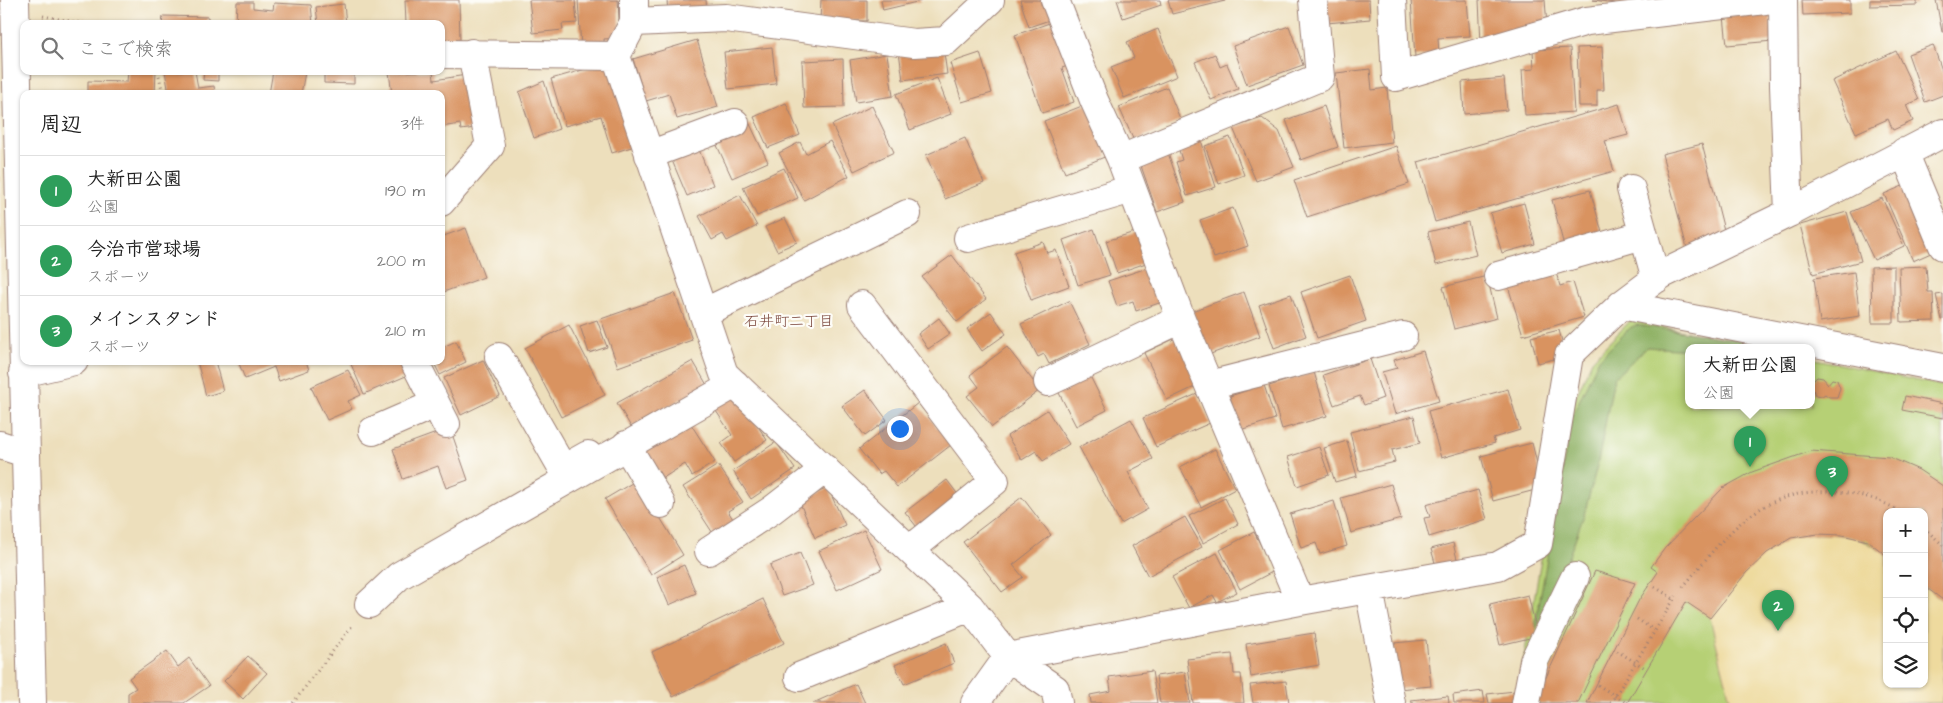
<!DOCTYPE html>
<html lang="ja">
<meta charset="utf-8">
<style>
:root{--surface:#fff;--page:#f6f6f6;--text:#222;--muted:#767676;--line:#e0e0e0;--accent:#c8321e}
body{margin:0;font-family:"Architects Daughter","Klee One",sans-serif;background:var(--page);color:var(--text)}
.controls{position:absolute;right:15px;bottom:15px;display:grid;overflow:hidden;border-radius:10px;box-shadow:0 1px 4px #0004}
.controls button{width:45px;height:45px;display:grid;place-items:center;padding:0;border:0;border-bottom:1px solid var(--line);background:var(--surface);color:var(--text);font:25px sans-serif}
.you{position:absolute;left:899px;top:428px;width:18px;height:18px;margin:-12px;border:4px solid #fff;border-radius:50%;background:#1a73e8;box-shadow:0 0 0 8px #1a73e833}
.badge{display:grid;place-items:center;width:32px;height:32px;border-radius:50%;background:var(--accent);color:#fff;font-size:16px;font-weight:700}
.pin{position:absolute;translate:-50% -41px;filter:drop-shadow(0 1px 2px #0008)}
.pin::after{content:'';position:absolute;top:26px;width:18px;height:15px;background:inherit;clip-path:polygon(0 0,100% 0,50% 100%)}
.popup{position:absolute;left:1685px;top:344px;width:130px;height:65px;box-sizing:border-box;display:grid;place-content:center;border-radius:10px;background:var(--surface);filter:drop-shadow(0 1px 4px #0005);font-size:16px;white-space:nowrap;color:var(--muted)}
.popup b{font-size:19px;color:var(--text)}
.popup::after{content:'';position:absolute;left:50%;top:100%;margin-left:-10px;border:10px solid transparent;border-top-color:var(--surface)}
.list{margin:0;padding:0;list-style:none}
h2{display:flex;justify-content:space-between;align-items:center;height:65px;margin:0;padding:0 20px;font-size:21px}
h2 small{font-size:16px;font-weight:400;color:var(--muted)}
.list li{display:grid;grid-template-columns:32px 1fr auto;gap:15px;align-items:center;box-sizing:border-box;height:70px;padding:0 20px;border-top:1px solid var(--line)}
.list b{display:block;font-size:19px;white-space:nowrap}
.list p{margin:0;font-size:16px;white-space:nowrap;color:var(--muted)}
.list em{font-size:16px;font-style:normal;color:var(--muted)}
.icon{flex:none;width:28px;height:28px;fill:none;stroke:currentColor;stroke-width:2;stroke-linecap:round;stroke-linejoin:round}
.map{position:relative;flex:none;width:1943px;height:703px;overflow:hidden}
.search{position:absolute;background:var(--surface);box-shadow:0 1px 4px #0004;left:20px;top:20px;width:425px;height:55px;display:flex;align-items:center;gap:12px;box-sizing:border-box;padding:0 18px;border-radius:10px;color:var(--muted);font-size:19px}
.panel{position:absolute;background:var(--surface);box-shadow:0 1px 4px #0004;left:20px;top:90px;width:425px;height:275px;border-radius:10px}
.map>svg:first-child{display:block}
</style>
<div class="map">
<svg width="1943" height="703" viewBox="0 0 1943 703">
<rect width="100%" height="100%" fill="#fdfcf7"/>
<filter id="ink" filterUnits="userSpaceOnUse"><feTurbulence type="fractalNoise" baseFrequency=".02" numOctaves="2"/><feDisplacementMap in="SourceGraphic" scale="10" xChannelSelector="R" yChannelSelector="G"/><feConvolveMatrix kernelMatrix="1 2 1 2 8 2 1 2 1" color-interpolation-filters="sRGB"/></filter>
<filter id="wash" filterUnits="userSpaceOnUse"><feTurbulence type="fractalNoise" baseFrequency=".0096" numOctaves="4" result="noise"/><feDisplacementMap in="SourceGraphic" scale="20" xChannelSelector="R" yChannelSelector="G"/><feGaussianBlur stdDeviation="1.12" result="paint"/><feColorMatrix in="noise" values="0 0 0 0 0 0 0 0 0 0 0 0 0 0 0 0 0 1.4 0 .05"/><feComposite in="paint" operator="in"/></filter>
<g filter="url(#wash)">
<rect width="100%" height="100%" fill="#eddfbc"/>
<path fill="#b6d075" stroke="#807850" fill-rule="evenodd" d="M1631,320L1763,348H1689V406H1811V358L1943,386V703H1516L1565,422L1592,360ZM1887,512H1924V684H1887Z"/>
<path fill="#90b266" stroke="#6d6848" d="M1636,325L1741,340V348H1689V350L1647,347L1614,378L1598,462L1584,515L1561,578L1534,633L1572,416L1599,359L1630,328Z"/>
<path fill="#eeda9e" stroke="#9c7c64" d="M1818,534C1851,535 1861,536 1887,556V684H1924V586L1943,600V703H1731L1710,618C1733,591 1756,550 1791,538C1799,535 1810,535 1818,534Z"/>
<g id="blocks">
<path fill="#d99360" d="M405,0H459L460,40L441,41V24H406Z
M529,0H575L577,23L562,24L563,30L533,33Z
M578,0H618L620,38L604,39V47L581,48Z
M667,0H706L707,12L668,14Z
M821,0H867V21L820,20Z
M881,0H921V1L883,10Z
M1020,0H1049L1055,18L1029,27Z
M1117,0H1160L1161,5L1123,18Z
M1168,0H1225V1L1172,14Z
M1325,0H1369L1370,19L1327,23Z
M1411,0H1467L1470,36L1438,38L1439,55L1415,57Z
M1479,0H1545L1547,26L1481,44Z
M1593,0H1638L1637,6Z
M1802,0H1850V13L1803,15Z
M1870,0H1917V5L1870,6Z
M1936,0H1943V32H1942Z
M237,2H253V8L273,10L274,3L311,5L313,24H236Z
M344,4L346,24H318L316,7Z
M1770,11L1773,41L1727,45L1724,16Z
M163,16L208,17V24H162Z
M1058,20L1073,64L1062,68L1074,102L1042,113L1015,35Z
M1289,26L1303,65L1247,85L1233,46Z
M1158,29L1177,76L1124,98L1111,67L1134,58L1127,42Z
M697,40L718,107L677,119L669,94L646,101L633,59Z
M1933,45L1943,73V95L1925,102L1908,54Z
M943,46L947,74L903,80L899,52Z
M772,47L776,84L728,89L724,52Z
M1602,47L1604,90H1597V106H1579L1577,48Z
M1570,48L1574,112L1525,115L1522,70L1534,69L1533,50Z
M1896,51L1919,100L1906,105L1913,121L1893,130L1888,119L1856,133L1832,81Z
M980,53L992,93L962,102L950,63Z
M887,54L893,96L856,102L850,60Z
M1215,54L1220,67L1227,64L1238,89L1211,100L1195,62Z
M843,59L844,107L804,108L802,61Z
M614,61L638,145L612,153L601,116L565,126L551,79Z
M1370,69L1372,90L1387,88L1392,142L1344,148L1336,73Z
M128,71H156L155,94H88V81L127,82Z
M165,71H195L198,88L214,86L215,94H169Z
M204,71H218V81L203,80Z
M273,71L305,72L301,94H269Z
M324,71H354V84L324,83Z
M433,71L434,80L473,74L482,127L461,130L460,124L441,127V94H392L389,72Z
M937,78L951,114L910,130L896,94Z
M1504,78L1507,110L1464,114L1462,82Z
M544,81L559,129L534,138L519,92Z
M1167,87L1181,121L1134,141L1119,107Z
M786,103L800,135L768,148L754,117Z
M1087,104L1107,156L1065,173L1044,121Z
M1619,104L1628,135L1605,141L1614,171L1435,222L1418,162Z
M872,106L894,152L854,171L832,125Z
M1324,106L1338,147L1301,160L1286,120Z
M1262,118L1279,131L1294,167L1256,181L1233,128Z
M750,124L768,162L732,178L715,141Z
M1200,137L1216,187L1187,196L1176,162L1182,160L1177,144Z
M1230,137L1244,175L1219,184L1205,146Z
M965,138L984,183L945,199L926,155Z
M830,141L849,176L804,200L779,153L800,142L806,154Z
M1702,144L1726,238L1687,248L1662,154Z
M1396,146L1409,184L1307,217L1294,180Z
M698,147L713,185L687,196L671,158Z
M1167,150L1185,202L1157,212L1139,160Z
M784,168L798,198L757,216L743,187Z
M1912,182L1942,248L1913,261L1884,194Z
M1590,190L1603,236L1564,246L1552,200Z
M740,195L757,226L727,241L723,234L712,240L699,216Z
M1882,198L1904,246L1874,260L1851,212Z
M1524,203L1535,244L1502,253L1490,213Z
M1233,208L1248,246L1214,258L1200,220Z
M1847,212L1861,261L1813,274L1800,225Z
M785,218L797,242L777,251L765,227Z
M1468,222L1476,255L1436,265L1428,232Z
M466,228L484,277L441,293V237Z
M1094,229L1110,275L1078,285L1063,240Z
M1138,231L1149,262L1117,273L1106,241Z
M1043,242L1047,253L1056,250L1069,286L1031,300L1014,252Z
M952,255L986,299L957,322L922,277Z
M1153,266L1165,301L1136,311L1133,301L1117,306L1108,281Z
M1554,266L1560,286L1573,282L1584,317L1523,335L1508,286Z
M1894,266V323H1872L1871,267Z
M1926,266L1928,292H1933L1934,321L1901,322L1899,267Z
M1854,272L1860,316L1820,322L1814,278Z
M1350,275L1366,321L1317,338L1301,292Z
M1487,276L1497,318L1454,329L1443,287Z
M1244,292L1260,336L1208,355L1192,311Z
M675,293L692,340L618,367L601,319Z
M1291,294L1306,336L1274,348L1259,305Z
M1943,294V320H1942L1936,295Z
M1069,301L1090,344L1049,364L1044,354L1038,357L1021,324Z
M991,312L1006,334L982,351L967,329Z
M939,318L950,334L928,349L918,334Z
M597,320L607,347L589,353L580,326Z
M569,325L605,395L561,417L525,348Z
M1559,330L1566,356L1538,363L1531,337Z
M1178,337L1201,384L1167,400L1144,353Z
M456,341L466,362L440,375L433,361H441V348Z
M1007,347L1040,390L992,427L967,396L979,387L970,375Z
M1423,351L1439,401L1395,414L1382,372L1397,368L1394,360Z
M1370,359L1383,398L1364,405L1360,396L1334,405L1323,375Z
M483,360L500,396L461,415L444,378Z
M197,361H215L223,391L206,396Z
M238,361H306L309,370L279,381L274,367L245,379Z
M353,361H399L406,376L364,394L350,362Z
M693,361L707,385L631,427L617,403Z
M348,370L361,395L348,401L352,409L327,420L311,387Z
M1314,372L1327,416L1282,429L1269,386Z
M1090,376L1107,410L1076,426L1058,391Z
M1811,377L1814,380L1817,377L1823,378L1828,384L1832,379L1837,380L1840,388L1837,397H1829L1825,394L1822,396L1815,395L1813,390L1811,393Z
M1264,385L1275,419L1240,430L1230,396Z
M1508,389L1520,430L1493,438L1495,443L1441,458L1428,411Z
M734,390L767,440L734,462L721,443L732,435L712,405Z
M865,390L887,420L865,436L842,406Z
M1197,394L1210,423L1156,447L1143,418Z
M1905,396L1943,404V418L1902,410Z
M918,403L951,445L897,487L884,471L879,474L859,449Z
M1047,410L1069,444L1043,461L1036,451L1022,460L1007,436Z
M1414,416L1420,443L1392,450L1395,462L1359,471L1350,432Z
M687,418L715,462L692,476L685,464L663,478L642,447Z
M1131,419L1153,459L1128,472L1148,509L1121,524L1079,447Z
M450,428L468,480L446,488L438,466L403,479L393,449Z
M1347,441L1357,476L1335,482L1324,448Z
M776,442L795,469L751,499L733,471Z
M1532,443L1543,488L1493,501L1481,456Z
M1319,447L1329,475L1297,486L1288,457Z
M1215,449L1235,489L1201,507L1180,467Z
M1811,451L1889,457L1919,470L1943,486V600L1924,586V512H1887V556L1868,541L1842,535L1818,534L1791,538L1767,553L1746,573L1710,618L1686,602L1627,703H1587L1639,600L1658,572L1651,567L1665,548L1723,488L1752,472Z
M718,465L743,502L728,511L736,524L716,538L683,487Z
M637,480L683,555L651,575L605,499Z
M947,480L962,500L920,531L905,512Z
M1391,484L1401,519L1351,533L1341,498Z
M828,488L845,525L815,538L799,501Z
M1478,490L1487,519L1429,537L1424,518L1430,517L1426,505Z
M1022,497L1051,535L1013,565L1023,577L1002,592L963,542Z
M1225,498L1238,524L1203,543L1189,516Z
M1334,501L1347,546L1320,554L1316,543L1301,548L1290,514Z
M1185,517L1202,547L1148,576L1132,546Z
M864,530L882,569L837,590L819,551Z
M1254,532L1274,571L1240,589L1220,550Z
M1453,543L1459,567L1438,573L1431,549Z
M800,553L813,585L782,596L770,565Z
M1217,553L1237,592L1217,602L1213,595L1189,608L1172,577Z
M684,565L696,593L669,605L657,577Z
M1595,571L1635,583L1578,703H1539L1536,699Z
M1528,595L1538,636L1500,645L1490,604Z
M763,599L784,643L673,697L652,652Z
M1314,633L1319,665L1251,677L1246,644Z
M1426,640L1431,686L1399,689L1394,643Z
M946,643L954,663L904,684L895,665Z
M167,651L178,667L189,658L209,686L184,703H128V693L136,688L129,678Z
M1232,654L1234,674H1241L1244,703H1193L1187,659Z
M248,656L267,673L243,699L224,681Z
M1152,671L1157,703H1091L1090,695L1111,691L1109,677Z
M1185,672L1190,703H1160L1156,676Z
M1286,681L1289,703H1253L1250,685Z
M856,684L865,703H813Z
M1483,691L1485,703H1454L1453,695Z
M1515,691L1516,703H1489L1487,694Z
M1448,696L1449,703H1412L1411,700Z"/>
</g>
</g>
<g filter="url(#ink)">
<use href="#blocks" fill-opacity="0" stroke="#9c7f74" stroke-width="1"/>
<g fill="none" stroke-linecap="round" stroke-linejoin="round">
<g stroke="#9c7f74" stroke-width="30">
<path id="minor" d="M15,0L32,703
M634,0V22L616,56L724,374L970,607L1008,657L1055,689L1058,703
M1055,0L1094,100L1121,159L1181,319L1300,601
M1392,0L1396,77L1587,21L1765,0
M1783,0L1784,86L1789,213
M634,22L726,18L914,43L946,41L990,0
M441,54L616,56
M1904,152L1943,246
M649,155L735,123
M1121,159L1320,77L1313,0
M1631,189L1656,279
M441,202L490,146L472,53
M968,238L1132,189
M1498,276L1643,235
M862,305L995,481L911,549
M1621,305L1943,368
M703,313L907,214
M499,357L563,469L588,455
M414,361L446,424
M23,373L74,361
M1048,382L1181,319
M1209,385L1403,336
M373,431L435,404
M0,445L25,453
M626,445L661,504
M709,551L772,510L825,469
M1369,589L1391,703
M369,604L399,576L735,384
M799,677L970,607
M975,703L1008,657L1300,601L1498,566L1538,544L1569,355L1621,305L1661,275L1789,213L1943,133
M1526,703L1534,661L1575,577"/>
</g>
<path stroke="#9c7f74" stroke-width="3" stroke-dasharray="1 4" stroke-linecap="butt" d="M43,16L87,24
M158,71L163,94
M1924,528L1943,545
M1655,587L1674,599
M1683,587C1727,534 1759,487 1835,492C1858,493 1881,499 1900,512
M1637,619L1654,630
M1617,651L1645,668
M1598,685L1625,702
M293,703L352,626
M1611,703L1676,596"/>
<use href="#minor" stroke="#fff" stroke-width="28"/>
</g>
</g>
<g text-anchor="middle" stroke-width="4.5" stroke-linejoin="round" paint-order="stroke">
<g font-size="15" fill="#7c483e" stroke="#fdfcf7">
<text x="789" y="326">石井町二丁目</text>
</g>
</g>
</svg>
<div class="controls">
<button>+</button>
<button>−</button>
<button><svg class="icon" aria-label="locate" viewBox="0 0 24 24"><circle cx="12" cy="12" r="6"/><path d="M12 2v4M12 18v4M2 12h4M18 12h4"/></svg></button>
<button><svg class="icon" aria-label="layers" viewBox="0 0 24 24"><path d="M12 4l9 5-9 5-9-5zM3 14l9 5 9-5"/></svg></button>
</div>
<div class="you"></div>
<div class="pin badge" style="left:1750px;top:467px;background:#2e9e5b">1</div>
<div class="popup"><b>大新田公園</b>公園</div>
<div class="pin badge" style="left:1778px;top:631px;background:#2e9e5b">2</div>
<div class="pin badge" style="left:1832px;top:497px;background:#2e9e5b">3</div>
<div class="search"><svg class="icon" aria-label="search" viewBox="0 0 24 24"><circle cx="10" cy="10" r="6"/><path d="M15 15l6 6"/></svg>ここで検索</div>
<section class="panel">
<h2>周辺<small>3件</small></h2>
<ul class="list">
<li><span class="badge" style="background:#2e9e5b">1</span><div><b>大新田公園</b><p>公園</p></div><em>190 m</em></li>
<li><span class="badge" style="background:#2e9e5b">2</span><div><b>今治市営球場</b><p>スポーツ</p></div><em>200 m</em></li>
<li><span class="badge" style="background:#2e9e5b">3</span><div><b>メインスタンド</b><p>スポーツ</p></div><em>210 m</em></li>
</ul>
</section>
</div>
